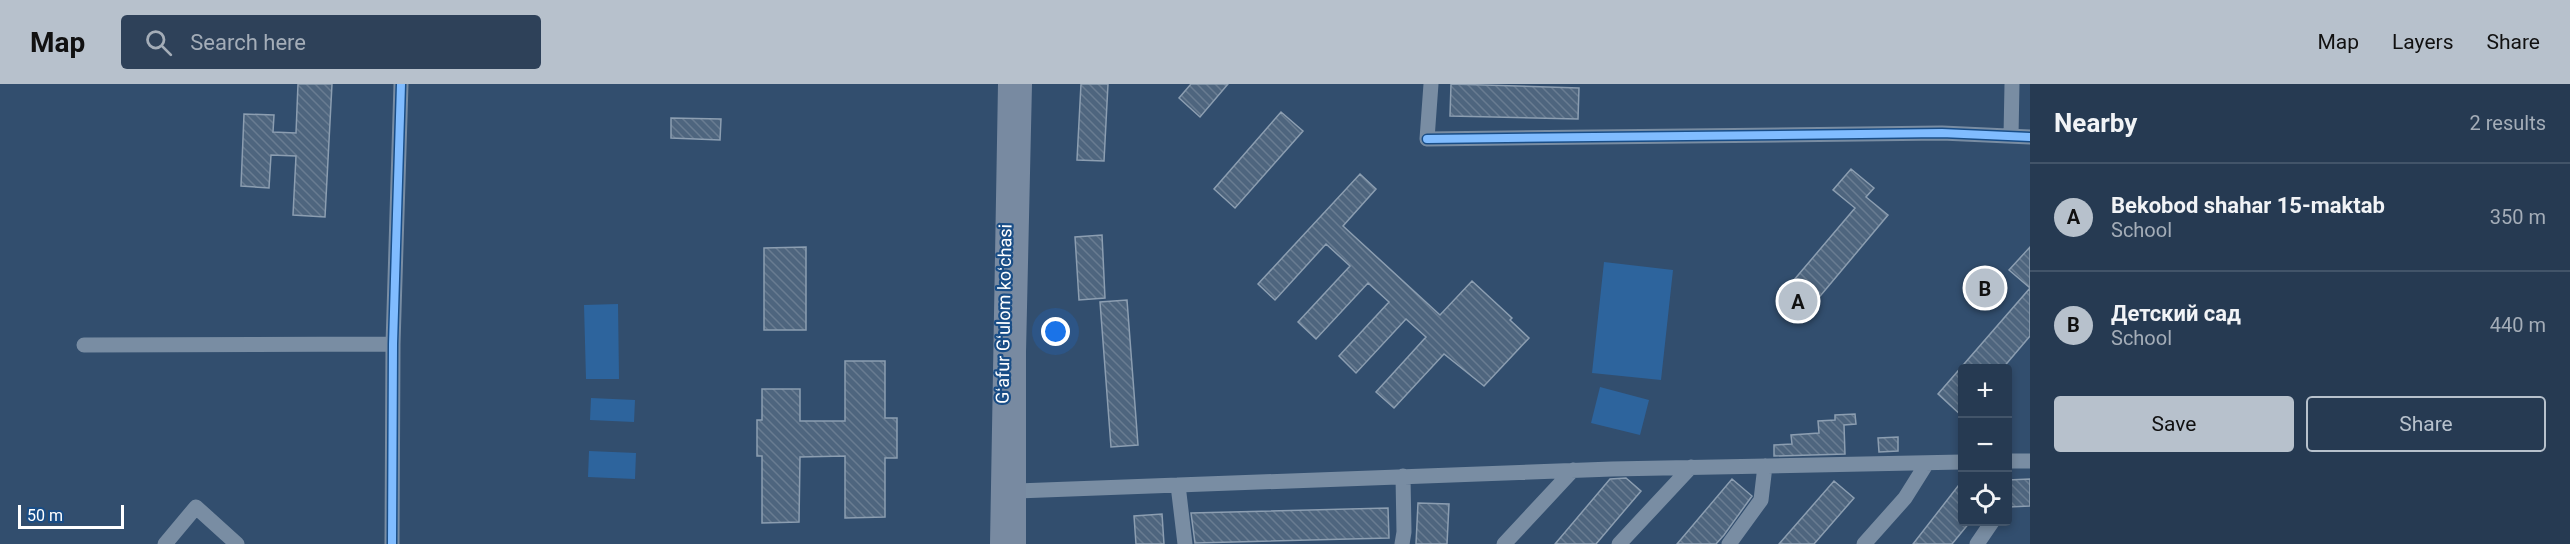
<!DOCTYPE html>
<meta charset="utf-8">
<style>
:root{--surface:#263a52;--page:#2e4159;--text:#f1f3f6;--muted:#a4adb8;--line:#425469;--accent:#b7c1cc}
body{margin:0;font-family:Roboto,sans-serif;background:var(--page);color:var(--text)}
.controls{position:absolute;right:18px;bottom:18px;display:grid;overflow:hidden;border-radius:6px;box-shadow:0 3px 9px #0003}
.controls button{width:54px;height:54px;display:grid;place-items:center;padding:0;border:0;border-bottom:2px solid var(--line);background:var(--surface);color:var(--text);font:30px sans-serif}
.scale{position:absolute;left:18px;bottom:15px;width:106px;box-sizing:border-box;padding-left:6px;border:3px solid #fff;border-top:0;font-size:16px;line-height:21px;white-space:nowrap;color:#fff;-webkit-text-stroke:4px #194d86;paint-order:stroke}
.you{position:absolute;left:1056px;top:248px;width:21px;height:21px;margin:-15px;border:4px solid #fff;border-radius:50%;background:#1a73e8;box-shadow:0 0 0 9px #1a73e833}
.badge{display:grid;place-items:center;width:39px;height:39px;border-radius:50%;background:var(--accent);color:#111;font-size:20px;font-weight:700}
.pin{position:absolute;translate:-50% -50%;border:3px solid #fff;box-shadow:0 2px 6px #0006}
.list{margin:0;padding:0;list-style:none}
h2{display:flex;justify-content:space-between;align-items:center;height:78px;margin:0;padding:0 24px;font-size:26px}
h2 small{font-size:20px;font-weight:400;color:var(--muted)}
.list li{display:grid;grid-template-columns:39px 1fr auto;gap:18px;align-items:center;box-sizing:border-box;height:108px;padding:0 24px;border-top:2px solid var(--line)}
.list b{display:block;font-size:22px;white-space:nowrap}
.list p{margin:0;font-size:20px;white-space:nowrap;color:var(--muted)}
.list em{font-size:20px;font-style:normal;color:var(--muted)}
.actions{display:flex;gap:12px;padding:18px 24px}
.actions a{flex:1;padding:14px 0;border:2px solid var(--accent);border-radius:6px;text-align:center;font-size:21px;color:var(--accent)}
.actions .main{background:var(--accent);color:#111}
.icon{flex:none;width:33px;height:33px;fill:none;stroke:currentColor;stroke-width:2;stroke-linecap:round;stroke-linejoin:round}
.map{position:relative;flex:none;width:2030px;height:460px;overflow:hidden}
header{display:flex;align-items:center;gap:36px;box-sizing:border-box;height:84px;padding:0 30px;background:var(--accent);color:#111}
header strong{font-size:28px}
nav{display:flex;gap:33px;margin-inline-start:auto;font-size:21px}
.search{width:420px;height:54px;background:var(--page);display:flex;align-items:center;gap:15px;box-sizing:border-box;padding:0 21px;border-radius:6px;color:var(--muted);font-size:22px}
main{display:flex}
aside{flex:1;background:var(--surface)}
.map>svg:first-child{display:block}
</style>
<header>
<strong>Map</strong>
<div class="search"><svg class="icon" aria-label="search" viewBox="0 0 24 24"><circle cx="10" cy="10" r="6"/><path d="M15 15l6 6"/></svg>Search here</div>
<nav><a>Map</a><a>Layers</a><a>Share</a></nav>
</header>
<main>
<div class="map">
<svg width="2030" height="460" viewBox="0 0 2030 460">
<defs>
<pattern id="building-back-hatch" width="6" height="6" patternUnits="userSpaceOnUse" patternTransform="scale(1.5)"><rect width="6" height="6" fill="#4e657e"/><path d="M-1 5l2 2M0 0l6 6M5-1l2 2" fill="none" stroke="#697c91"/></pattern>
</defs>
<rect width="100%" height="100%" fill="#324e6e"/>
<path fill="#2d649d" d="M1604,178L1673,186L1661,296L1592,289Z
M618,220L619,295H586L584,221Z
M1600,303L1649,316L1640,351L1591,339Z
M591,314L635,316L634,338L590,336Z
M589,367L636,369L635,395L588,393Z"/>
<path fill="url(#building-back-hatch)" stroke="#8c9eb1" stroke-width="1.5" d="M298,0H332L325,133L293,131L296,72L271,71L269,104L241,102L244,30L274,31L273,48L296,49Z
M1081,0H1108L1104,77L1077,76Z
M1191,0H1228L1200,33L1179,14Z
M1451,0L1579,4L1578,35L1450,32Z
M1281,28L1303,47L1235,124L1214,105Z
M671,34L721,35L720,56L671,54Z
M1851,85L1874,104L1866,113L1888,131L1811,223L1788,203L1855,124L1833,106Z
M1360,90L1376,105L1343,142L1440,231L1472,197L1512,234L1510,236L1529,254L1484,302L1444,270L1394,324L1376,308L1426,253L1406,235L1356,289L1339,272L1389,218L1368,199L1316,255L1298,238L1350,182L1326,160L1275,216L1258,200Z
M1102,151L1105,214L1079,216L1075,153Z
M806,163V246H764V164Z
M2030,163V252L2002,285H1962V332L1938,310L2030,204L2009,186Z
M1127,216L1138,361L1111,363L1100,218Z
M845,277H885V334H897V374H885V433L845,434V372L800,373L799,438L762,439V372H757V336H762V305H800V337H845Z
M1855,330L1856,340L1844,341L1845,370L1774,372V361L1792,360L1791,351L1819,349L1818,337L1835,336V331Z
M1898,353V367L1879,368L1878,354Z
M1626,394L1641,407L1596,460H1555L1610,395Z
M1732,395L1752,412L1724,451L1716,460H1677Z
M2030,395V422L2009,423L2008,396Z
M1834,397L1854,414L1814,460H1779Z
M1962,397V438H1970L1952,460H1913Z
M1418,419L1449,420L1447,460H1416Z
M1388,424L1389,454L1195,459L1191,429Z
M1162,430L1164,460H1136L1134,432Z"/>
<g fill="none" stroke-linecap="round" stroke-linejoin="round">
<path stroke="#798da3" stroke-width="15" d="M1431,0L1427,55L1942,49L2030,53
M2011,52L2012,0
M84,261L393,260
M2008,377H2030
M1178,401L1185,460
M1017,407L1612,385L1962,378
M165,460L196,423L237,460
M392,460L393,260L401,0
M1402,460L1404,448L1403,392
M1504,460L1573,386
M1619,460L1691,383
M1729,460L1761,416L1765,382
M1864,460L1905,414L1927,379
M1977,460L1992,438"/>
<path stroke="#788aa1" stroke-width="18" d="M999,460L1007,0
M1017,460V268L1023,0"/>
<g stroke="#194d86" stroke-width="11">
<path id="cycleway" d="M1427,55L1942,49L2030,53
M392,460L393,260L401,0"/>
</g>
<use href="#cycleway" stroke="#80bcff" stroke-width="8"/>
</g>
<g text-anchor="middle" stroke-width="4.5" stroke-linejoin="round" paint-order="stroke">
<g font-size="18" fill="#fff" stroke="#194d86">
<text transform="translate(1004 230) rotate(-89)" y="6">Gʻafur Gʻulom koʻchasi</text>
</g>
</g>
</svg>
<div class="controls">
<button>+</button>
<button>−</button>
<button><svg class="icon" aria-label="locate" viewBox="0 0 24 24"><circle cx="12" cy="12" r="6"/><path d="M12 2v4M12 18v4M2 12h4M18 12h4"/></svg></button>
</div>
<div class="scale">50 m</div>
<div class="you"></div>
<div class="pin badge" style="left:1798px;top:217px">A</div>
<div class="pin badge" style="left:1985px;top:204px">B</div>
</div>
<aside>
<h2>Nearby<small>2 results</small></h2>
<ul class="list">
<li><span class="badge">A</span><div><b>Bekobod shahar 15-maktab</b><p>School</p></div><em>350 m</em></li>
<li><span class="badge">B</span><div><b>Детский сад</b><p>School</p></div><em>440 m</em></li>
</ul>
<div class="actions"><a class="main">Save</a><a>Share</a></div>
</aside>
</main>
